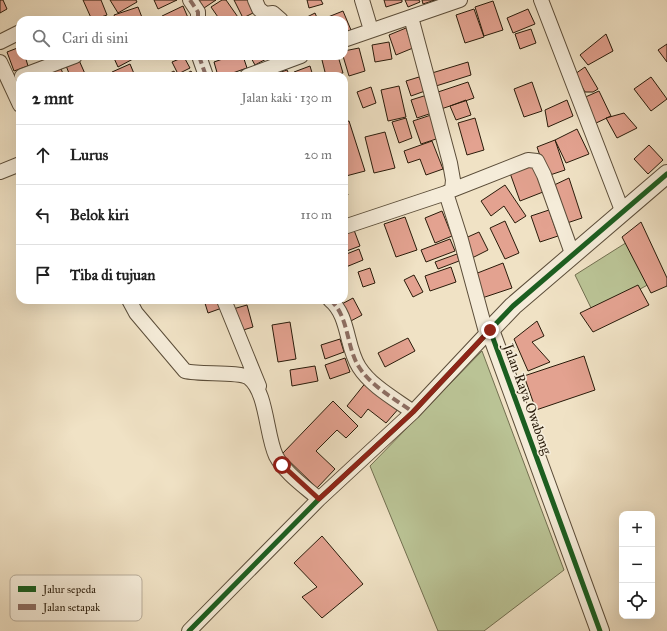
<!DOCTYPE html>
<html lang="id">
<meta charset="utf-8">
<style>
:root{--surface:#fff;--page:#f6f6f6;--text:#222;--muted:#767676;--line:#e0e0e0}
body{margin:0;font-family:"IM FELL Great Primer",serif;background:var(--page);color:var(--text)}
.controls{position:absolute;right:12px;bottom:12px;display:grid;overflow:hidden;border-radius:8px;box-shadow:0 4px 16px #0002}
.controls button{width:36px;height:36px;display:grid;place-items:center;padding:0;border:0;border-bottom:1px solid var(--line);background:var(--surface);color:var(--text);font:20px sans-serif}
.stop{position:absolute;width:12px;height:12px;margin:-9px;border:3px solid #8f2418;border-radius:50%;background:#fff}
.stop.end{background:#8f2418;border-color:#fff;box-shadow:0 1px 4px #0008}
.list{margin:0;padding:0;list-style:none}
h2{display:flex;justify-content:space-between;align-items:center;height:52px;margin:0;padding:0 16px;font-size:17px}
h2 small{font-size:13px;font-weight:400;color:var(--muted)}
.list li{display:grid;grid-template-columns:26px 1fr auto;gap:12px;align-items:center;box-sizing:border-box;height:60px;padding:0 16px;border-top:1px solid var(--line)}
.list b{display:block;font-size:15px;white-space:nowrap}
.list em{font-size:13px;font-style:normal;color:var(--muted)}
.icon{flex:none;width:22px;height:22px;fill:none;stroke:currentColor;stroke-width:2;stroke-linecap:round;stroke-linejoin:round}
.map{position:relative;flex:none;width:667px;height:631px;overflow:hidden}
.search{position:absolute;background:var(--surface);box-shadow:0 4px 16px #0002;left:16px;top:16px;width:332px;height:44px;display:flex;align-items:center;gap:10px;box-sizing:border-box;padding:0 14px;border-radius:12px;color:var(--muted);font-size:15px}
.panel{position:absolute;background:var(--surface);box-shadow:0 4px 16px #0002;left:16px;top:72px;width:332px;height:232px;border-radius:12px}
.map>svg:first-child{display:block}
</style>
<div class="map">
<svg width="667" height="631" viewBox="0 0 667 631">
<rect width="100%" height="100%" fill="#f0e2c5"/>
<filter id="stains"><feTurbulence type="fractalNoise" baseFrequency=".005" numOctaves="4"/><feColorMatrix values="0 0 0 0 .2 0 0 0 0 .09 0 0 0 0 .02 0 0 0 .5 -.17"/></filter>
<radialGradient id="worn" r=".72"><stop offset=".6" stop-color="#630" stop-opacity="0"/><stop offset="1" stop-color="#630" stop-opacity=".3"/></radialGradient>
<path fill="#bac395" stroke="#726f50" d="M632,239L653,282L594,314L575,275Z
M482,351L564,570L484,631H438L370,466Z"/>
<path fill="#e3a290" stroke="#291b0a" d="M0,0H3L7,9L0,13Z
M83,0H101L107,15L92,20Z
M110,0H136L137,2L118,13Z
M154,0H177L158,9Z
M199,0H216L204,8Z
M222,0H226L240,20H220L211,7Z
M234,0H252L257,11L243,18Z
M307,0H321L323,4L309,8Z
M384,0H402V2L386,7Z
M405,0H419L420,2L408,7Z
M422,0H435L423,4Z
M493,1L503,30L484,36L475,7Z
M183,6L189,20H164L162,16Z
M138,7L143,20H116L114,15Z
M474,9L484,37L465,43L456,15Z
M528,9L535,24L513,33L507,18Z
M343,11L351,30L344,33V20H330L328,17Z
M315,13L318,20H301Z
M406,28L413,48L396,55L389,35Z
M531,29L536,43L520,49L515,34Z
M606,34L613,51L588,65L580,55Z
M389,42L392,59L375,62L372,45Z
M667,44V62L658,50Z
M20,47V56H25L28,66L14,71L7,52Z
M359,48L365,71L349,76L343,56L344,51Z
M113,56H132L133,59L118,67Z
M231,56H243L247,68L224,76H218L214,62Z
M250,56H269L270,57L255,65Z
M321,56H338L343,73L326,76Z
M184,57L190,68L178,74L172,62Z
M78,58L86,76H70L65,63Z
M468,62L471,75L436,86L432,73Z
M59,64L64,76H46L44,71Z
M130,64L135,76H113L112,72Z
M310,66L313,76H295L294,72Z
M585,67L598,89L593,92H585L575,74Z
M287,70L290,76H272V75Z
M174,71L176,76H164Z
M191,71L194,76H182Z
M419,77L425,91L411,96L406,81Z
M651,77L667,99L651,111L634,89Z
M468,82L474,98L441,109L435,93Z
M532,82L542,111L524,117L514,89Z
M399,86L406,117L388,121L381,90Z
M371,87L376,103L363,108L357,92Z
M599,91L611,116L594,124L581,99Z
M427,95L432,113L417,118L411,100Z
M466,100L471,115L456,120L450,106Z
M567,100L573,116L548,127L545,110Z
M624,113L637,128L617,138L606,118Z
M434,114L442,137L421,144L413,121Z
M406,118L412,138L399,143L392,122Z
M475,118L484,150L467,155L458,123Z
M349,121L365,171L346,176L344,170V122Z
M577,129L589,154L566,163L555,140Z
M385,132L395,168L374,173L365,137Z
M555,140L565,170L547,176L537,147Z
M432,141L443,169L426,175L420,159L408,163L404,151Z
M649,145L663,160L648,174L634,159Z
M534,165L543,192L520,201L510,173Z
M569,178L582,218L564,224L550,187Z
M344,183L348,195L344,196Z
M505,185L526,216L515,223L504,206L491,216L481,201Z
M549,210L558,236L540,242L531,216Z
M442,211L452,236L435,243L425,218Z
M405,217L417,250L396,257L384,224Z
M505,221L519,253L505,259L490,228Z
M641,222L667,278V286L651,293L622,237Z
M354,230L360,246L344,252V234Z
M479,232L488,250L470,259L461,240Z
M450,239L455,251L426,262L421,250Z
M359,249L363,260L346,267L344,255Z
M457,254L459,261L438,269L435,262Z
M503,263L512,288L482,298L475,274Z
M451,267L456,282L430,291L425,276Z
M370,268L375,283L363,287L358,272Z
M414,275L423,292L413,297L404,280Z
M638,285L649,305L593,332L580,313Z
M353,298L362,315L349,322L340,305Z
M204,300H220L222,308L208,313Z
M247,305L253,327L240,331L233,309Z
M537,321L544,336L532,342L550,362L528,371L514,339Z
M290,322L296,359L278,362L272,325Z
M408,338L415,351L385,367L378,353Z
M340,339L344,352L325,359L321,345Z
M584,356L595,390L536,410L524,376Z
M345,358L350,372L330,379L325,365Z
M315,366L318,381L292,386L290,370Z
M367,381L400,407L386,423L368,409L361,418L347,406Z
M333,401L358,426L346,438L337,430L316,451L335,469L317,488L282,454Z
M322,536L363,584L322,618L302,597L317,587L294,563Z"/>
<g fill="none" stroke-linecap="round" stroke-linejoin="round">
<g stroke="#5b4d39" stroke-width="16">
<path id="minor" d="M190,0L198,12V20
M255,0L259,9L265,14L273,13L281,20
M362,0L371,30
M541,0L623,213
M411,17L450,163L453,180L452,190L446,193L461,240L486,332
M344,40L460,0
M0,42L20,32
M199,56L206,76
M0,62L20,105
M22,76L75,56
M247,76L301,56
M0,172L20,164
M452,190L528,160L537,161L544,175L573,256
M344,227L446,193
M129,300L136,313L185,371C200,375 240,371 249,378C267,392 266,435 276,456C285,473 304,486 319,499
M224,300L259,386
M330,300C349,315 346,347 359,367C371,386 395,399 413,412
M189,631L319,499L413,412L490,330"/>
</g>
<g stroke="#5b4d39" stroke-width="20">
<path id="tertiary" d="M600,631L490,330L513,306L667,174"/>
</g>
<use href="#minor" stroke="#f5ecd9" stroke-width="14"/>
<use href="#tertiary" stroke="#f5ecd9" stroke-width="18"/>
<path stroke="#8d6e63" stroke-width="4" stroke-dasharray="8 4" stroke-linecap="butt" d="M190,0L198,12V20
M199,56L206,76
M330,300C349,315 346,347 359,367C371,386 395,399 413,412"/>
<g stroke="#f5ecd9" stroke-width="8">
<path id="cycleway" d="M189,631L319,499L413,412L490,330
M600,631L490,330L513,306L667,174"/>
</g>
<use href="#cycleway" stroke="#1b5e20" stroke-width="5"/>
</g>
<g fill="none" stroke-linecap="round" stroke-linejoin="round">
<path stroke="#8f2418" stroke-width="5" d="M282,465L319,499L413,412L490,330"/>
</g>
<g text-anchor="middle" stroke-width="3.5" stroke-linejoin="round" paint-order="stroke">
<g font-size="14" fill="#291b0a" stroke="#f5ecd9">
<text transform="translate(528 399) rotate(70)" y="5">Jalan Raya Owabong</text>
</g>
</g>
<rect x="10" y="575" width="132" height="46" rx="6" fill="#f5ecd9" stroke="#b8ad9b" stroke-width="1"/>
<rect x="18" y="586" width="18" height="6" fill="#1b5e20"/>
<rect x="18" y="604" width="18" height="6" fill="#8d6e63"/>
<g font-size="11" fill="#291b0a">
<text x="43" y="593">Jalur sepeda</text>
<text x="43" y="611">Jalan setapak</text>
</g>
<rect width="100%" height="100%" filter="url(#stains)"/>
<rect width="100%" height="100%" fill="url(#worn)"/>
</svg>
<div class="controls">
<button>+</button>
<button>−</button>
<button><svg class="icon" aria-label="locate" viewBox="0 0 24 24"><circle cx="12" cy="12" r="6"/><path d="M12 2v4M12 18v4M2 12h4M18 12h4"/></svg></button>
</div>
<div class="stop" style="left:282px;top:465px"></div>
<div class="stop end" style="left:490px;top:330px"></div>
<div class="search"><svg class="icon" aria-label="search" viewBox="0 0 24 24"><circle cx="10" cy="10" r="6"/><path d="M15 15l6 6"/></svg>Cari di sini</div>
<section class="panel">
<h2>2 mnt<small>Jalan kaki · 130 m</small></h2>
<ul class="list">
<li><svg class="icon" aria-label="ahead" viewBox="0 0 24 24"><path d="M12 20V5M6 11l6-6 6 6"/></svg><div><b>Lurus</b></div><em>20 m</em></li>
<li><svg class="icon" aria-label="left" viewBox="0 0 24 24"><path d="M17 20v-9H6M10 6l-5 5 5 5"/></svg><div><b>Belok kiri</b></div><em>110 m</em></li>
<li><svg class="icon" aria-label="arrive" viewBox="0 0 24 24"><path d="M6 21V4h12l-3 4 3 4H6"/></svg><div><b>Tiba di tujuan</b></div></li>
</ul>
</section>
</div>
